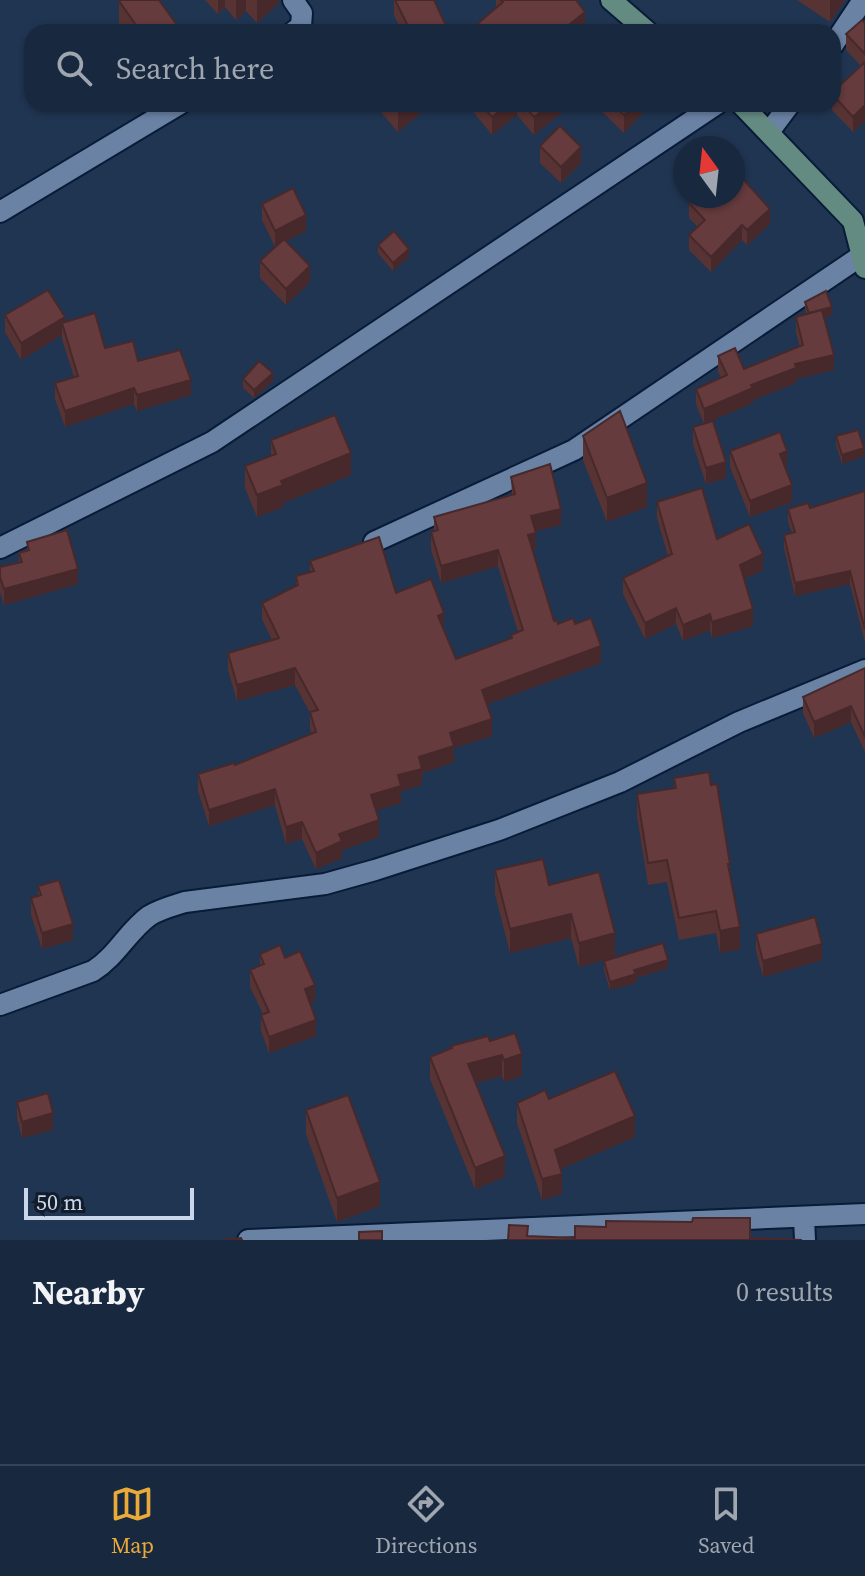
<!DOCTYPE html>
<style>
:root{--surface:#18283e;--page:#213045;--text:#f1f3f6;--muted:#9fa6b0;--line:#364458;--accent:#eaaa39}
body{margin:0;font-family:"Source Serif 4",serif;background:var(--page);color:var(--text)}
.compass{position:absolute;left:673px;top:136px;width:72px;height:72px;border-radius:50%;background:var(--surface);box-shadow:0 2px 6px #0004;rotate:345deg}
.scale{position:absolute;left:24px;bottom:20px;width:170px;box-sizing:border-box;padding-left:8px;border:4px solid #cad7ea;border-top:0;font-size:22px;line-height:28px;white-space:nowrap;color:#cad7ea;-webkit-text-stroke:6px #131c2a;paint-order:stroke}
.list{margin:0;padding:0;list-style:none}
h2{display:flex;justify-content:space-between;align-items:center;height:104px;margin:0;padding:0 32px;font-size:34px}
h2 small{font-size:26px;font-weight:400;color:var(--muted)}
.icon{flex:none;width:44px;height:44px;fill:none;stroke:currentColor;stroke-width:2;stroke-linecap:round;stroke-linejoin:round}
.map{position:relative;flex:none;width:865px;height:1240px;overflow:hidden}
.search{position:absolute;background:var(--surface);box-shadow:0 2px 6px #0004;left:24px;right:24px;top:24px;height:88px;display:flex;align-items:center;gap:20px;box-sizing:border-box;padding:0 28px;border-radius:24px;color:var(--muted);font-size:30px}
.sheet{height:224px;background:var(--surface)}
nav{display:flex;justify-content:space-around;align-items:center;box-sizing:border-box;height:112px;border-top:2px solid var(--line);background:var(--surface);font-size:22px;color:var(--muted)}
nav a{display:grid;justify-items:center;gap:4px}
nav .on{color:var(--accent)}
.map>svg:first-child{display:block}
</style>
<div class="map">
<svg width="865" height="1240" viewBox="0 0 865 1240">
<rect width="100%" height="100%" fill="#203552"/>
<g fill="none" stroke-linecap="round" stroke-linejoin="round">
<g stroke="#081b37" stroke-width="24">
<path id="street" d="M293,0L302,13L301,26L293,32
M833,45L863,0
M769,132L790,104
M0,212L180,104
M374,542L574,450L861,256
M0,548L212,442L717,104
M0,1005L93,971C116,957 128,931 149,916C160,909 173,906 185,902L325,884L375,870L499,830L620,782L739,722L865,670
M804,1218L805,1240
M248,1240L865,1214"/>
</g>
<g stroke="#081b37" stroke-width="24">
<path id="secondary" d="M611,0L648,32
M741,104L853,221L865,268"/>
</g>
<use href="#street" stroke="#6a82a4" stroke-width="20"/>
<use href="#secondary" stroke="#648b82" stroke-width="20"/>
</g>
<path fill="#573334" d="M205,0H279V3L257,23L246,11L236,20L225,7L218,14Z
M394,0H434L449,32H402L394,15Z
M496,0H576L585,29L496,8Z
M797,0H845L830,22Z
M119,1L182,32H123L119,25Z
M865,23V121L853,132L832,110V104H833V92L861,66L846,50V34Z
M374,104H424V110L398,132Z
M471,104H572L534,135L517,115L492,135L471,109Z
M594,104H651L624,133Z
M540,146L581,163L561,183L540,163Z
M689,203L770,224L747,245L742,240L711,272L689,250V235L698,227L689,218Z
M262,204L306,231L286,241L310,282L286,305L260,278V261L275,247L262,220Z
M378,245L409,257L393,271L378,253Z
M805,302L832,315L824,318L834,370L796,379V383L753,400V403L705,423L726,478L706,484L693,444V427L704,424L696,404V389L721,378L718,371V356L744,369L800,347L796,332V317L806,314L805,310Z
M5,315L65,323L105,348L138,361L191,395L137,411L134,404L65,427L55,399V383L74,377L62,339V335L21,360L5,332Z
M243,379L273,381L254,398L243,388Z
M583,436L647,507L607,522L583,460Z
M836,436L864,456L842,464L836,445Z
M271,440L351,475L283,503V507L257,517L245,488V466L271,456Z
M730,451L787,467L786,468L792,502L750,517L730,467Z
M511,477L561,525L535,531L536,549L532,550L554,621L558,624H575L601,663L487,704L492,736L454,748V762L422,773V785L401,791V803L376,810L379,837L342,850V858L316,869L302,839L286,844L275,805L209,826L198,791V774L235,765L312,734L310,729V713L295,685L237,701L228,670V653L272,640L262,619V603L296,586V576L310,572V561L396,593L444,630L456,659L511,638V635L518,632L498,566L441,583L431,549V532L434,531V517L512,495Z
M865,491V643L850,584L795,596L784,548V535L792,533L788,522V509L810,508Z
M657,502L717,539L763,570L744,579L753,626L712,638L710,630L683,641L676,624L645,639L623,594V578L668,556L657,518Z
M27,542L78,584L4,605L0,592V567L19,562V553L27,551Z
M865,668V752L851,722L814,738L803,713V697Z
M674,778L711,785L730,864V874L740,949L720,953L716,933L679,940L667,882L648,885L637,816V794L674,789Z
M495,870L549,885L615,957L579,967L571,938L510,953L495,894Z
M38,886L73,940L42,949L31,915V898L38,896Z
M756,934L822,960L763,977L756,951Z
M260,954L285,958L315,1001L310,1003L316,1036L269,1053L261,1031V1015L263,1014L250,987V970L260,966Z
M604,961L668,968L636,978V983L610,990L604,970Z
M490,1041L522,1076L504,1082L502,1076L476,1083L505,1177L475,1189L430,1079V1057Z
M549,1099L635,1137L560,1169L562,1194L542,1200L517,1123V1103Z
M17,1102L53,1130L22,1138L17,1118Z
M306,1110L380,1206L337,1222L306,1134Z"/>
<path fill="#47292b" d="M218,0H225V7L218,14Z
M236,0H246V11L236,20Z
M257,0H279V3L257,23Z
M830,0H845L830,22Z
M585,12V29L582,32H560Z
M403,104H424V110L398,132V108Z
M509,104H517V115L492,135V117Z
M550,104H572L534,135V117Z
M634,104H651L624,133V115Z
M865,105V121L853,132V117Z
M581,147V163L561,183V167Z
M770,209V224L747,245V230Z
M306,215V231L275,247V231Z
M742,225V240L711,272V257Z
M409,249V257L393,271V263Z
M310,266V282L286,305V289Z
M832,307V315L810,324V315Z
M65,317V331L62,323V335L21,360V343Z
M834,355V370L796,379V383L753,400V403L704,424V409L795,364Z
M273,373V381L254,398V390Z
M191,380V395L137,411V395Z
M134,388V404L65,427V411Z
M864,448V456L842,464V455Z
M787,451V467L780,470V454Z
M351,453V475L283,503V507L257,517V495L281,481Z
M726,462V478L706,484V468Z
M647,483V507L607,522V498Z
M792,485V502L750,517V501Z
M561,509V525L531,532V516Z
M536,533V549L528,551V535Z
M498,550V566L441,583V566Z
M763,554V570L740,581V565Z
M78,569V584L4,605V589Z
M850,571V584L795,596V583Z
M676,608V624L645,639V623Z
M753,609V626L712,638V622Z
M444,613V630L438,616Z
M710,614V630L683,641V625Z
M601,646V663L482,706V690Z
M295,668V685L237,701V685Z
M851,706V722L814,738V722Z
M492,719V736L454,748V762L422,773V785L401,791V803L371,812V795L398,775L450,733Z
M275,789V805L209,826V810Z
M379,820V837L342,850V858L316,869V853L339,834Z
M302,822V839L286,844V827Z
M571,914V938L510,953V929Z
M73,924V940L42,949V933Z
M740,927V949L720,953V931Z
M615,933V957L579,967V943Z
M822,944V960L763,977V961Z
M668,960V968L636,978V983L610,990V982L634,970Z
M315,985V1001L305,1005V989Z
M316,1020V1036L269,1053V1037Z
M522,1054V1076L504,1082V1060Z
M502,1055V1076L468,1085V1064Z
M53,1113V1130L22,1138V1122Z
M635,1116V1137L555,1171V1150Z
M505,1156V1177L475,1189V1168Z
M562,1174V1194L542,1200V1179Z
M380,1182V1206L337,1222V1198Z"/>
<path fill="#653b3d" stroke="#47292b" stroke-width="2" d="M121,0H159L182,32H141L119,1Z
M395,0H434L449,32H411Z
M501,0H576L585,12L560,32H468L503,2Z
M862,20L865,23V54L846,34Z
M373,26L378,32H366Z
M865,62V105L853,117L833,95V92Z
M394,104H403L398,108Z
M481,104H509L492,117Z
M522,104H550L534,117Z
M612,104H634L624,115Z
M560,126L581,147L561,167L540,146Z
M733,168L770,209L747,230L742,225L711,257L689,235L705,220L689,203L698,196H733Z
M293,188L306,215L275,231L262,204Z
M394,231L409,249L393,263L378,245Z
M284,239L310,266L286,289L260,261Z
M48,290L65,317L21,343L5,315Z
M826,291L832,307L809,313L805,302Z
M822,310L834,355L795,364L796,368L751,385L753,388L704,409L696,389L727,375L718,356L735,348L744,369L803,345L796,317Z
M95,313L105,348L133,341L138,361L180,350L191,380L137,395L134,388L65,411L55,383L78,376L62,323Z
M259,361L273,373L254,390L243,379Z
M620,411L647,483L607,498L583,436Z
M335,415L351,453L281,481L283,485L257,495L245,466L276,454L271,440Z
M713,421L726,462L706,468L693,427Z
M858,430L864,448L842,455L836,436Z
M780,432L787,451L780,454L792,485L750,501L730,451Z
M550,464L561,509L531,516L536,533L528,535L554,621L557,620L558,624L573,618L575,624L591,618L601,646L482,690L492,719L450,733L454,746L419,757L422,769L398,775L401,786L371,795L379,820L339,834L342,841L316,853L302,822L286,827L275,789L209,810L198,774L234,763L235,765L316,732L310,712L318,710L295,668L237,685L228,653L279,638L262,603L298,585L296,576L314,571L310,561L379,537L396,593L431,579L444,613L438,616L456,659L512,638L511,635L523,630L498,550L441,566L431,532L438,530L434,517L515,494L511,477Z
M702,488L717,539L749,524L763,554L740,565L753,609L712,622L710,614L683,625L676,608L645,623L623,578L672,554L657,502Z
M865,491V630L850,571L795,583L784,535L795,532L788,509L808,503L810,508Z
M67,530L78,569L4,589L0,577V567L22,562L19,553L29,550L27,542Z
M865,668V737L851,706L814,722L803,697Z
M709,772L711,785L717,784L730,864H728L740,927L720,931L716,911L679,918L667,860L648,863L637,794L676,788L674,778Z
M543,859L549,885L599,872L615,933L579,943L571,914L510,929L495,870Z
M59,880L73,924L42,933L31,898L41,895L38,886Z
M815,917L822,944L763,961L756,934Z
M663,943L668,960L634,970L636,974L610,982L604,961Z
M280,945L285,958L300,951L315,985L305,989L316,1020L269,1037L261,1015L269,1012L250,970L264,964L260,954Z
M515,1033L522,1054L504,1060L502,1055L468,1064L505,1156L475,1168L430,1057L452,1048L451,1046L488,1036L490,1041Z
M615,1071L635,1116L555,1150L562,1174L542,1179L517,1103L545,1090L549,1099Z
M48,1093L53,1113L22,1122L17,1102Z
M348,1095L380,1182L337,1198L306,1110Z
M693,1218H750V1238L802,1240H508L509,1225L528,1226L527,1236L575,1238V1226L606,1227V1221L692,1222Z
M382,1231V1240H359V1232Z
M241,1238L242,1240H224Z"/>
</svg>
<svg class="compass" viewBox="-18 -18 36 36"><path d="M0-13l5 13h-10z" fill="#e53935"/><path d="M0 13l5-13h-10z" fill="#9fa6b0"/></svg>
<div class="scale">50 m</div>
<div class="search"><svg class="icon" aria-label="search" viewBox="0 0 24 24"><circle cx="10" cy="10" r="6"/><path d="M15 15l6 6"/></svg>Search here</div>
</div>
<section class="sheet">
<h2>Nearby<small>0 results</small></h2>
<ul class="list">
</ul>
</section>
<nav>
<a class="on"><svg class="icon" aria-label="map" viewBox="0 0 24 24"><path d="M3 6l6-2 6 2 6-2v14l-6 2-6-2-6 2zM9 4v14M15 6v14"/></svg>Map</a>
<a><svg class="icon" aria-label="directions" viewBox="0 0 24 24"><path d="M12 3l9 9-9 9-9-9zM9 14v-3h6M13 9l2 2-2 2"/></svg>Directions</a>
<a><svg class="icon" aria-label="saved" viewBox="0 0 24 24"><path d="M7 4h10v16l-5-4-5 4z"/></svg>Saved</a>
</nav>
